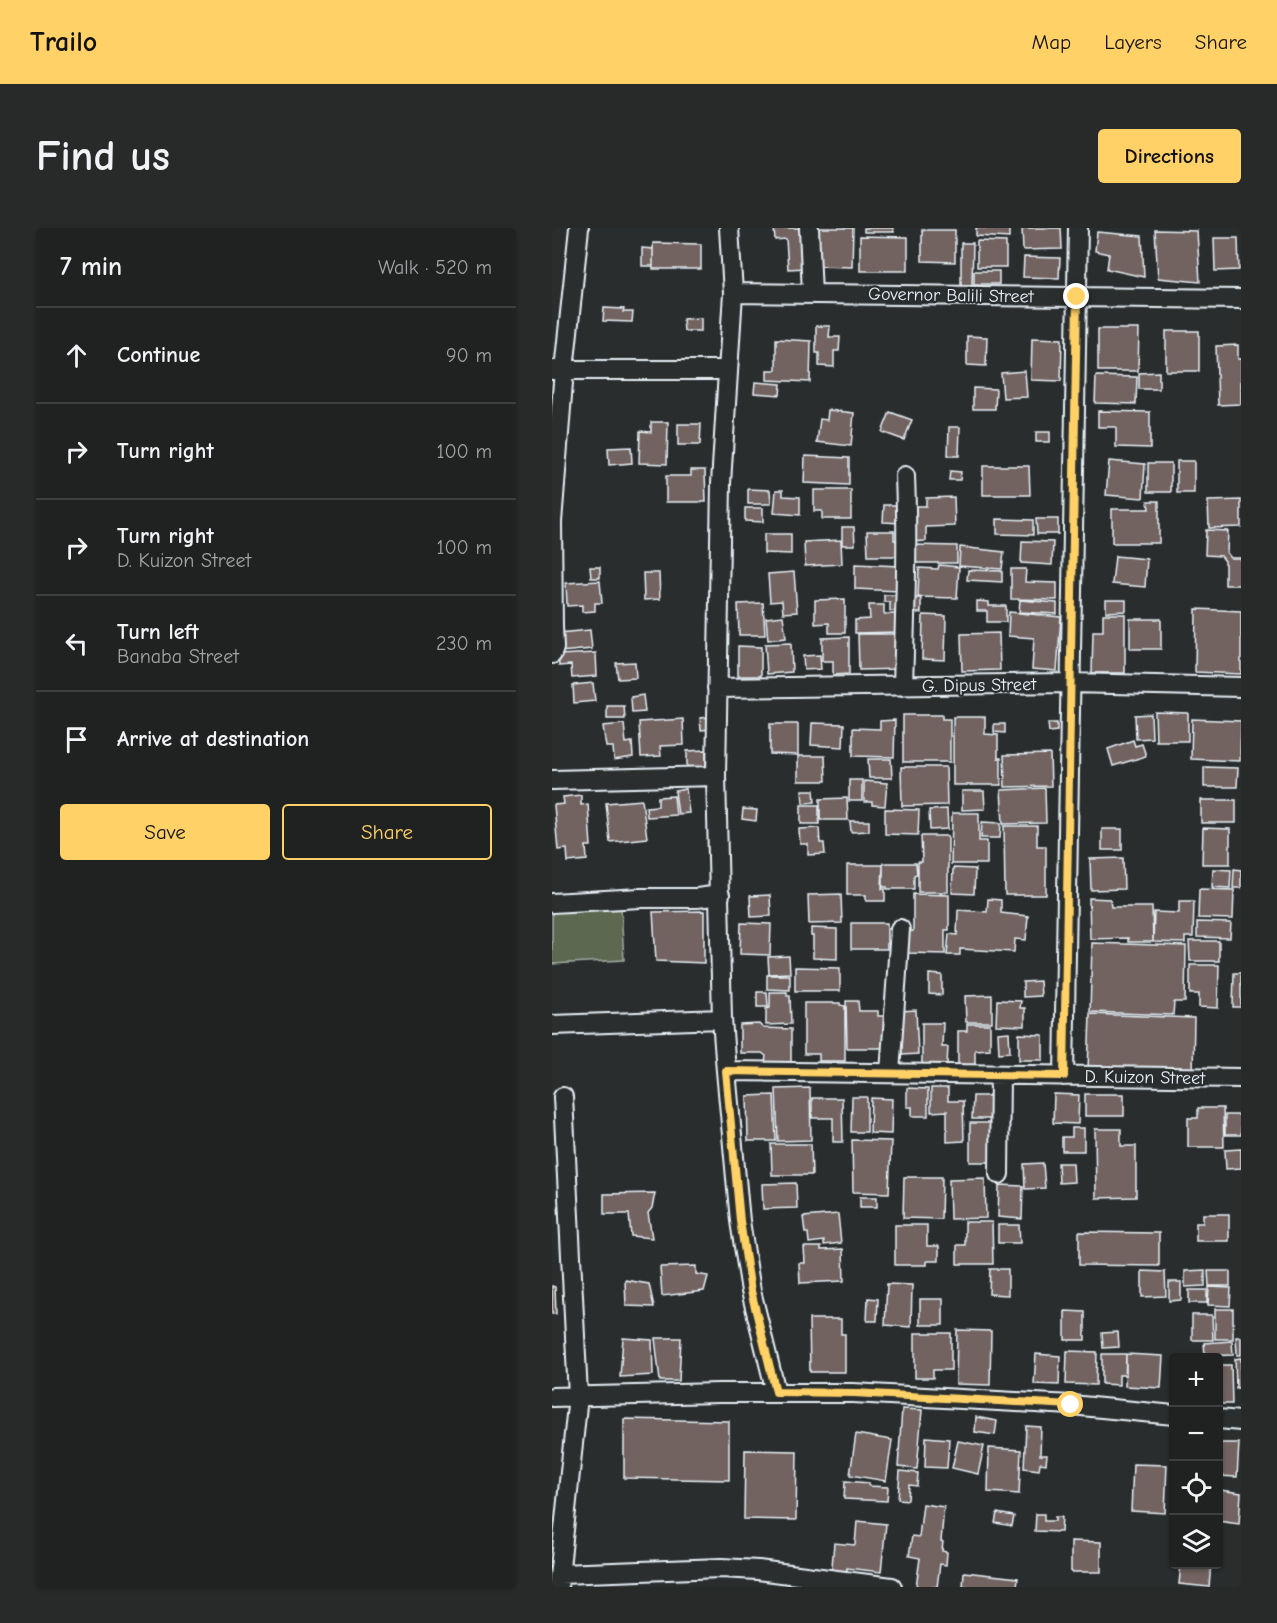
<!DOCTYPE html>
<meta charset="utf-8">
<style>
:root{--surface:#202222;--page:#282a2a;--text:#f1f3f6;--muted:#a2a4a5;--line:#3d3f40;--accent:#ffd166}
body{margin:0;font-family:"Comic Neue",sans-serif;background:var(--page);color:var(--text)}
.controls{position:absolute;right:18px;bottom:18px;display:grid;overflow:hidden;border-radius:6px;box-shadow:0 2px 4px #0004}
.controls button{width:54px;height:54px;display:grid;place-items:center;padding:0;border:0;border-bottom:2px solid var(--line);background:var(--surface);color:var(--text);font:30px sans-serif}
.stop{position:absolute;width:18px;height:18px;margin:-14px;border:4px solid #ffd166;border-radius:50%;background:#fff}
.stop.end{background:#ffd166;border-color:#fff;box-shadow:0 2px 6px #0008}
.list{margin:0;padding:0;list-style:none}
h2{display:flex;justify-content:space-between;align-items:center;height:78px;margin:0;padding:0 24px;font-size:26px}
h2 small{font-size:20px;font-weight:400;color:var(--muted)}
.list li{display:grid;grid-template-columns:39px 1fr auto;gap:18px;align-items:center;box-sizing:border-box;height:96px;padding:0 24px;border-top:2px solid var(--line)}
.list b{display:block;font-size:22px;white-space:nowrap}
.list p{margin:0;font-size:20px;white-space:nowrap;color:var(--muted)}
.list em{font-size:20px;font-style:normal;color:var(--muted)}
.actions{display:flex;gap:12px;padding:18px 24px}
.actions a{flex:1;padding:14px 0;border:2px solid var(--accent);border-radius:6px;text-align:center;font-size:21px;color:var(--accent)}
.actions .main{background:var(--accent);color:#111}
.icon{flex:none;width:33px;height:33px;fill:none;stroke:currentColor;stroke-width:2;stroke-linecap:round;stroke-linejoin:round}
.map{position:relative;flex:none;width:689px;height:1359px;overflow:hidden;border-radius:6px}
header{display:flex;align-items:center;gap:36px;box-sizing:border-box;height:84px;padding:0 30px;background:var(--accent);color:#111}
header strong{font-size:28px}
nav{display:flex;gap:33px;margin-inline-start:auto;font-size:21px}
.intro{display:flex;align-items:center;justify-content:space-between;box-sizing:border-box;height:144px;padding:0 36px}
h1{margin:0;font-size:42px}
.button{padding:15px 27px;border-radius:6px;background:var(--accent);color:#111;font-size:21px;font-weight:700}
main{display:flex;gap:36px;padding:0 36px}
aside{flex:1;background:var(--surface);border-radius:6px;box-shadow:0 2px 4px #0004}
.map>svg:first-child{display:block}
</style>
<header>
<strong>Trailo</strong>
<nav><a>Map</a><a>Layers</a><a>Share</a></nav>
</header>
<div class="intro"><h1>Find us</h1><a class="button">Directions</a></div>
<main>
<aside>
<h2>7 min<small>Walk · 520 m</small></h2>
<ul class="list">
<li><svg class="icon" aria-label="ahead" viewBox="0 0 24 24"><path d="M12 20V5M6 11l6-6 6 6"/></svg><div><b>Continue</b></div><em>90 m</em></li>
<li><svg class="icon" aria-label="right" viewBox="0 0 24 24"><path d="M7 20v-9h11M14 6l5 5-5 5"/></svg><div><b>Turn right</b></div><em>100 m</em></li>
<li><svg class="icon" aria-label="right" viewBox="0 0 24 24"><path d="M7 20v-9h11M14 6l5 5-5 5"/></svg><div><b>Turn right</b><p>D. Kuizon Street</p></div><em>100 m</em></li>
<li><svg class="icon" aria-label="left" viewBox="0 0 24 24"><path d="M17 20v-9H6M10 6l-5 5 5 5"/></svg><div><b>Turn left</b><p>Banaba Street</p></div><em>230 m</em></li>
<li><svg class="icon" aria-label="arrive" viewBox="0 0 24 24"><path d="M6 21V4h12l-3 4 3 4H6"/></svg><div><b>Arrive at destination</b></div></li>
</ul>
<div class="actions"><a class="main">Save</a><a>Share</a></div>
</aside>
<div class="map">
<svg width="689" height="1359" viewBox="0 0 689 1359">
<rect width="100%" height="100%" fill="#2a2d2e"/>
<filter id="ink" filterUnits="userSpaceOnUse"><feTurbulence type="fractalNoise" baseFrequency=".0167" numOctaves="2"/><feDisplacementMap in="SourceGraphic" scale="12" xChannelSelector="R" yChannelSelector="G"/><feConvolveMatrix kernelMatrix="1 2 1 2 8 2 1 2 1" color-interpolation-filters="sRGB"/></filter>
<g filter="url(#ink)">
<path fill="#5b6850" stroke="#a2aca4" stroke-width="1.5" d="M69,680L72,732L0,736V684Z"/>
<path fill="#726460" stroke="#e8f1f8" stroke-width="1.5" d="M222,0H251L254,40L236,41L234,11L223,12Z
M261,0H301L300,39L261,38Z
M312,0H341L342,4H312Z
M424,0H457V10L424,8Z
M470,0H509L510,21L471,22Z
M370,2H403V34L370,33Z
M603,2L645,3L648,54L606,50Z
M545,4L590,8L592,49L555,41L557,26L543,23Z
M308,8L356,9V43H308Z
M662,10H686L687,42L663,43Z
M425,13L454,14V39H425Z
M101,15L149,16V41H101Z
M409,15H421L420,57H409Z
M90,20L101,21V38H90Z
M472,29L508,30L507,50L471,49Z
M422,43H447V56H422Z
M52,80L72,81L71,84H81L80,94L51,93Z
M149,90V103H132L131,91Z
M264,98H278L277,109H288L287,123H282V139L267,138V125H264Z
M546,101H587L586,143H546Z
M614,103H647V143H614Z
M415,108L435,109L434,138L415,137Z
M480,110L510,111L509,153L479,152Z
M224,111L259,113L258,154L215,152V142H224Z
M686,117V131H689V176L666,177L664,118Z
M473,143L475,169L451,170L449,145Z
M607,144V161H587V145Z
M544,148L585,149L584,176L543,175Z
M203,154L229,156L228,167L202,165Z
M421,160L444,161L443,181H421Z
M276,182L302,185L299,218L265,214L268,191L275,192Z
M546,183L598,184V220L564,219V199H546Z
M338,184L360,192L352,212L330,204Z
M99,194H116L115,236L87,235L88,203L99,204Z
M126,196H149L148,217H126Z
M397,199H408L407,228H396Z
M484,204H498V214H484Z
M79,219L80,235L57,237L56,220Z
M253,228L297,230V257L252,255Z
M557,233L593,236L591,270L554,267Z
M625,233H642V265H625Z
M596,235H619V264H596Z
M431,238H477L478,267H431Z
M139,242H153L154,274H114V248H139Z
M398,243L409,244L408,252H397Z
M196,261L218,262L219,276H196Z
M224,262H231V268L248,269V287L222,285Z
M262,262H299V291H270V283H262Z
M402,269L403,298L374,299V313L358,314L356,278H374V270Z
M689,272V299L657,300L656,273Z
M596,273H607V315H560V281H597Z
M332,277H351L350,295L331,294Z
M193,280H211V294L193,293Z
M445,291L481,292V307L445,306Z
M484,291H506V306H485Z
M290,299H302L303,317H290Z
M654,302L676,303L675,325L679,330H689V357H673V333L669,328L653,327Z
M315,303H342V312H349V328H316Z
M212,306H239V326L212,325Z
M289,312L290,336L253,338L252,314Z
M470,313L501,314L500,337L469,335Z
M359,317L405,318V335H359Z
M408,319L452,324L450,341L407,338Z
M563,328L595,331L593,359L560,356Z
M303,336L348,338L347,363L303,361Z
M387,337L407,339L405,370L366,369L367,340L386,341Z
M38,339H48V350H39Z
M459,341H474L473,354L505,355V372L459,371Z
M416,342L450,343V354L415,352Z
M242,344L245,384L231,385L230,373L218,374L216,346Z
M91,345H107L108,371L92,372Z
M48,353L50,375H43V383L30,384V377L15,378L14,355Z
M332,367H347V383H338V374H332Z
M356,370H369V385H356Z
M293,371V405H277V395L263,396V372Z
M468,372L505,375V386L467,384Z
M554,372H574V383L554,384Z
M425,373L437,374V378H454V394H435V383H425Z
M211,375L213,407H187L186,376Z
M317,377H332V386H347V404L303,405V392L318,391Z
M644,381L689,383V446L643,444Z
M457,384L509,389L505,443L480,441L482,410L456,408Z
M551,386H573V445H540L541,403H551Z
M371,387L394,388L393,432L370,431Z
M231,388L234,410L216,412L214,390Z
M578,391H609V421H578Z
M38,402L40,421L8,424L6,405Z
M447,405L448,442L410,443L409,406Z
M306,406H350L351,441L307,442Z
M297,409V446L281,447V433H270V410Z
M239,415L240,444L215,446L213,416Z
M186,418L209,419V448H186Z
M44,425L45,448L20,450L19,437L7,438L6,427Z
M268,427L269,441L252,442L251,428Z
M83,434L84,450L66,451L64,435Z
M41,455L43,473L22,475L21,457Z
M91,467L93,484L80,485L79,469Z
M55,478H72L73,491H55Z
M603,484L636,485V513H604Z
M599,486L600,510L584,511L583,487Z
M351,487H390V491H398V534H351Z
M158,489L159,501L149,502L148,490Z
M401,489H433V506L446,507V530H449V557H401Z
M131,491L132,517L108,518L109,528L89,529L87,494Z
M640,491L689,493L688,533L639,531Z
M343,492L342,529L301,528V500L328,501V493Z
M260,495L292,496L291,519L259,517Z
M496,495H505V503L497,504Z
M72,496L74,515L80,514L81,529L62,532L61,519H54L51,498Z
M218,496H246V527L218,526Z
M442,496H453V505L442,504Z
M581,512L583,518L590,516L594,528L561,538L556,521Z
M154,522V541H135V523Z
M498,526L499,558L453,559L452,527Z
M246,528H273L274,553H246Z
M316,531H339L340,550H317Z
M349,539H394L395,577L350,578Z
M652,539L686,540L685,559H652Z
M297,552H310V573H297Z
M312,553L335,555L333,578L320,577V574H312Z
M493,560L494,595L451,596L449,562Z
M134,561L137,585L126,586L123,563Z
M250,562H262L263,574L251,575Z
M410,563H432L433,581L410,582Z
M29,567V577L36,576L39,618H34L35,632L16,634L15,621L6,622L2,577L12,576L11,569Z
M122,568L124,587L95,589L94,579L106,578V569Z
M295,570L296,592H268V571Z
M90,572L95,610L58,614L54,575Z
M649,572H684V595H649Z
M249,577H267V596H249Z
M191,581L205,582L204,593L190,591Z
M333,581L367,582L366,607L333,606Z
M395,581L396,601L378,602L377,582Z
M400,585H427V613H435V636H399Z
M298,593H317V603L299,604Z
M430,594L449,595L448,610H429Z
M452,598H485V618H494V667H453Z
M267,600L268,615H272L273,626L256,627V616H248L247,601Z
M651,600L678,601V636H650Z
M550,601H570V622H550Z
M369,608H396V664H366V634H370Z
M571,630L572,661L539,662L538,631Z
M331,635H364L365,646L362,647V661H335V659H331Z
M295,637H331L330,661H333V673H314V667H295Z
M401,640L423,641L422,666L400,665Z
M661,641L679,642L678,660L660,659Z
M682,641L689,642V660H681Z
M647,661L682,662L681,691L646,690Z
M289,666L290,695L257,696L256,667Z
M361,666L397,667V702H393V726L355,725V704L361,703Z
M218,667L219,688L199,689L198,668Z
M537,670L558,671L559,679H600L601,714H576V710L538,711Z
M436,671L449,672V685L476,688L474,712L463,711L462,724L408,721V727H395L397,706L405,707L406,682L435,684Z
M627,673H642L641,709H633V715L601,714L602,684L627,685Z
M152,683V735L104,733L101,684Z
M645,694L679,695L678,710L645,709Z
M189,695L219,696L218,727L188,726Z
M299,695H335V721H299Z
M259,700L285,701V731L261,730V708H259Z
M637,713H667V733H638Z
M540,715L634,718L633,774H622L621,787L538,784Z
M237,728L238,745L217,746L216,729Z
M638,737H667L666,780L647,779V766H638Z
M243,739L288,740V763H243Z
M682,745H689V779H681Z
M377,746L390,747V767L377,766Z
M215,747H238V762L215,761Z
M488,753L489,768L471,769V754Z
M205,764H215L216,779H205Z
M218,764H235V768H238L239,796L214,797V781L218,780Z
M440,767V794H414L413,768Z
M445,772L469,773L468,780H473V798L444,797Z
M294,773H306L307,783H326V788H335L336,820H295Z
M252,775H288V777L293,778V833H267V826H252Z
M364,782L366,826L350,827L348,783Z
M538,786L642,790L641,846L536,843Z
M370,795H391L390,819H396L395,836H370Z
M207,796L211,800L239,801V836L213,835L214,828L210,825H188V797Z
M415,796H438V821L423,822V838H406V803H415Z
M457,804L458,824L447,825L446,805Z
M467,806L491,807V832H467Z
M258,860L259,912L226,913L224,861Z
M355,860L376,861V888H360V879H355Z
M379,860H396V873H411L412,913L395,914V883L379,884Z
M502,866L527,867L526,896L501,895Z
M533,866H572V888H533Z
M222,867L224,913H196L195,868Z
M421,868H447V891H420Z
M300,869H315V904H299Z
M260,870H290L291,914H281V890H260Z
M319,870L340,871L339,906L318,905Z
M646,880H671L672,919H636V890H646Z
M673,887H689V907H673Z
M418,895H447V934H418Z
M520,900H532V923H510V909H520Z
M543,901H569V918H584V969L544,970Z
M300,912L339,913L337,965L301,964Z
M219,916H259L260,947H220Z
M689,921V940L674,941L673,922Z
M491,935L493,960L473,961L472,936Z
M506,935H521L522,954L507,955Z
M352,949H390L389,991L351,990Z
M433,950L434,990L398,991L397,951Z
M244,955L245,980L211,981L210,956Z
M447,957L471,958L470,991L446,989Z
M103,965L100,980L96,985L100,1010L79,1008L77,986H52V966Z
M308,969H325V979H308Z
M286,986L289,1015L272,1017V1013L257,1015L256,1005H253L251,989Z
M651,986H677V1013H644V995H651Z
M413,994H440L441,1036H405V1017H413Z
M343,997H375V1018H387V1033H375V1037H343Z
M446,997H467L468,1015H446Z
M527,1004L607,1005V1038L527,1037Z
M252,1019H269V1022L291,1021L292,1053L248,1055L247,1035H253Z
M144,1038V1046L156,1048L152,1063L110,1068L108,1039Z
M438,1041H456V1067L437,1066Z
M653,1042V1058L633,1059V1043Z
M590,1043L613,1044L614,1068L590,1069Z
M656,1043H678V1058H657Z
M73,1052L97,1056L102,1079L74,1078Z
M617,1054H629V1072L617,1073Z
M335,1056L360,1057L359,1099L333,1097Z
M0,1058L3,1059L4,1086H0Z
M657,1059L679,1060L678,1078L656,1077Z
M637,1062H655V1075H637Z
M316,1070L326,1071L325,1093H315Z
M368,1071H391V1097H368Z
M663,1081H681V1111H663Z
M513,1083L533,1084V1112H513Z
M640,1087H660L661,1112H640Z
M257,1091H289V1106H293V1144H258Z
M405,1102L439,1103L438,1157L404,1156Z
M566,1104L567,1119L551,1120L550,1105Z
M363,1105H399V1142H381V1150H363Z
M684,1109H689V1127H685Z
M71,1110L100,1112L101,1147L68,1149Z
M103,1110H129L127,1153H108Z
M680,1113L681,1127L653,1128L652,1115Z
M515,1123L545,1124L544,1157L514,1156Z
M484,1126L508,1128L507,1157L482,1156Z
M550,1126H574V1147H567V1157L550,1156Z
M574,1126L611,1128L609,1160L573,1158Z
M689,1130V1160H684L683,1131Z
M666,1137H679L680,1176H666Z
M350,1181L370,1182L365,1241L346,1239Z
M424,1189L445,1193L443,1207L423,1204Z
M72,1191L177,1193V1252L72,1250Z
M474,1198L489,1199L488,1227H495L494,1236L488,1235L487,1242L472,1240Z
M304,1206L340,1212L334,1253L298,1247Z
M374,1209L397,1211L395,1240L373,1239Z
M406,1213L432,1218L426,1246L400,1240Z
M666,1215H687L685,1249L666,1248Z
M437,1220L469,1222L467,1266L436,1264Z
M193,1222L245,1223L244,1292L192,1291Z
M581,1236L615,1237L613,1285L579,1283Z
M348,1243L366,1245L365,1258L357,1257L356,1272L346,1271Z
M293,1253L317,1255V1258L336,1259L335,1273L292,1271Z
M668,1262L689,1265L687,1296L666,1293Z
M371,1276L392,1279L389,1313L391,1314L390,1323L395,1324L394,1337L388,1336L385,1359H364L368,1330L357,1328L360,1308L367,1309Z
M445,1285L462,1288L460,1298L443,1295Z
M484,1286H492V1293H503V1289H510L509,1304L483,1303Z
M305,1293L334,1296L329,1344L295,1340L294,1351L279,1350L282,1315L303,1317Z
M519,1313L549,1314V1344H519Z
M629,1336H659L657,1359L627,1356Z
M412,1344L466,1350L465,1359H411Z"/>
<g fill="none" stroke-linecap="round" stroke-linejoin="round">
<g stroke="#e8f1f8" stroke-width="22">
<path id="street" d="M177,0L181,65L169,255L164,548L170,791L174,843L188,993L199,1063L224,1164
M257,0L260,66
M181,65L689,71
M0,142H176
M0,426L2,420L1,398L0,294L12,142L27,0
M351,458C353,388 356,318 353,248
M165,460L518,455L689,459
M0,552L164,548
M0,675L88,670H145L168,667
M0,797L170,791
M174,843L689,850
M338,845L348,701
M512,848L526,0
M447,946L448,847
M0,1169L167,1165H301L519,1177L622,1187
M666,1191L689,1193
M8,1346L169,1340L206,1342L340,1359
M6,1359L26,1168L11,869"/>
</g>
<use href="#street" stroke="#2a2d2e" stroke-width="18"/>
</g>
</g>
<g fill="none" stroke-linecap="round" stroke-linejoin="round" filter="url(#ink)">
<path stroke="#ffd166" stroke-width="8" d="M519,1177L302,1165L224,1164L199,1063L188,993L174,843L512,848L525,69"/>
</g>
<g text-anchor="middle" stroke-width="4.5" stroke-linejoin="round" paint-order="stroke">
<g font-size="18" fill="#e8f1f8" stroke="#2a2d2e">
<text transform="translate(399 67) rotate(1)" y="6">Governor Balili Street</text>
<text transform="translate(427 457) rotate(-1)" y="6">G. Dipus Street</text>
<text transform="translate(593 849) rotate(1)" y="6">D. Kuizon Street</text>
</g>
</g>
</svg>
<div class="controls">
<button>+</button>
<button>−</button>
<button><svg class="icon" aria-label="locate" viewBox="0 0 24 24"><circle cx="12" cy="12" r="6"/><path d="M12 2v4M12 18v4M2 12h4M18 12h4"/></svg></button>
<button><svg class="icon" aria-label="layers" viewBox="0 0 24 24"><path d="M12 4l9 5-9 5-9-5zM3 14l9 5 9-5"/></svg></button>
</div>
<div class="stop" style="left:519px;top:1177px"></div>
<div class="stop end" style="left:525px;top:69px"></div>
</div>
</main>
